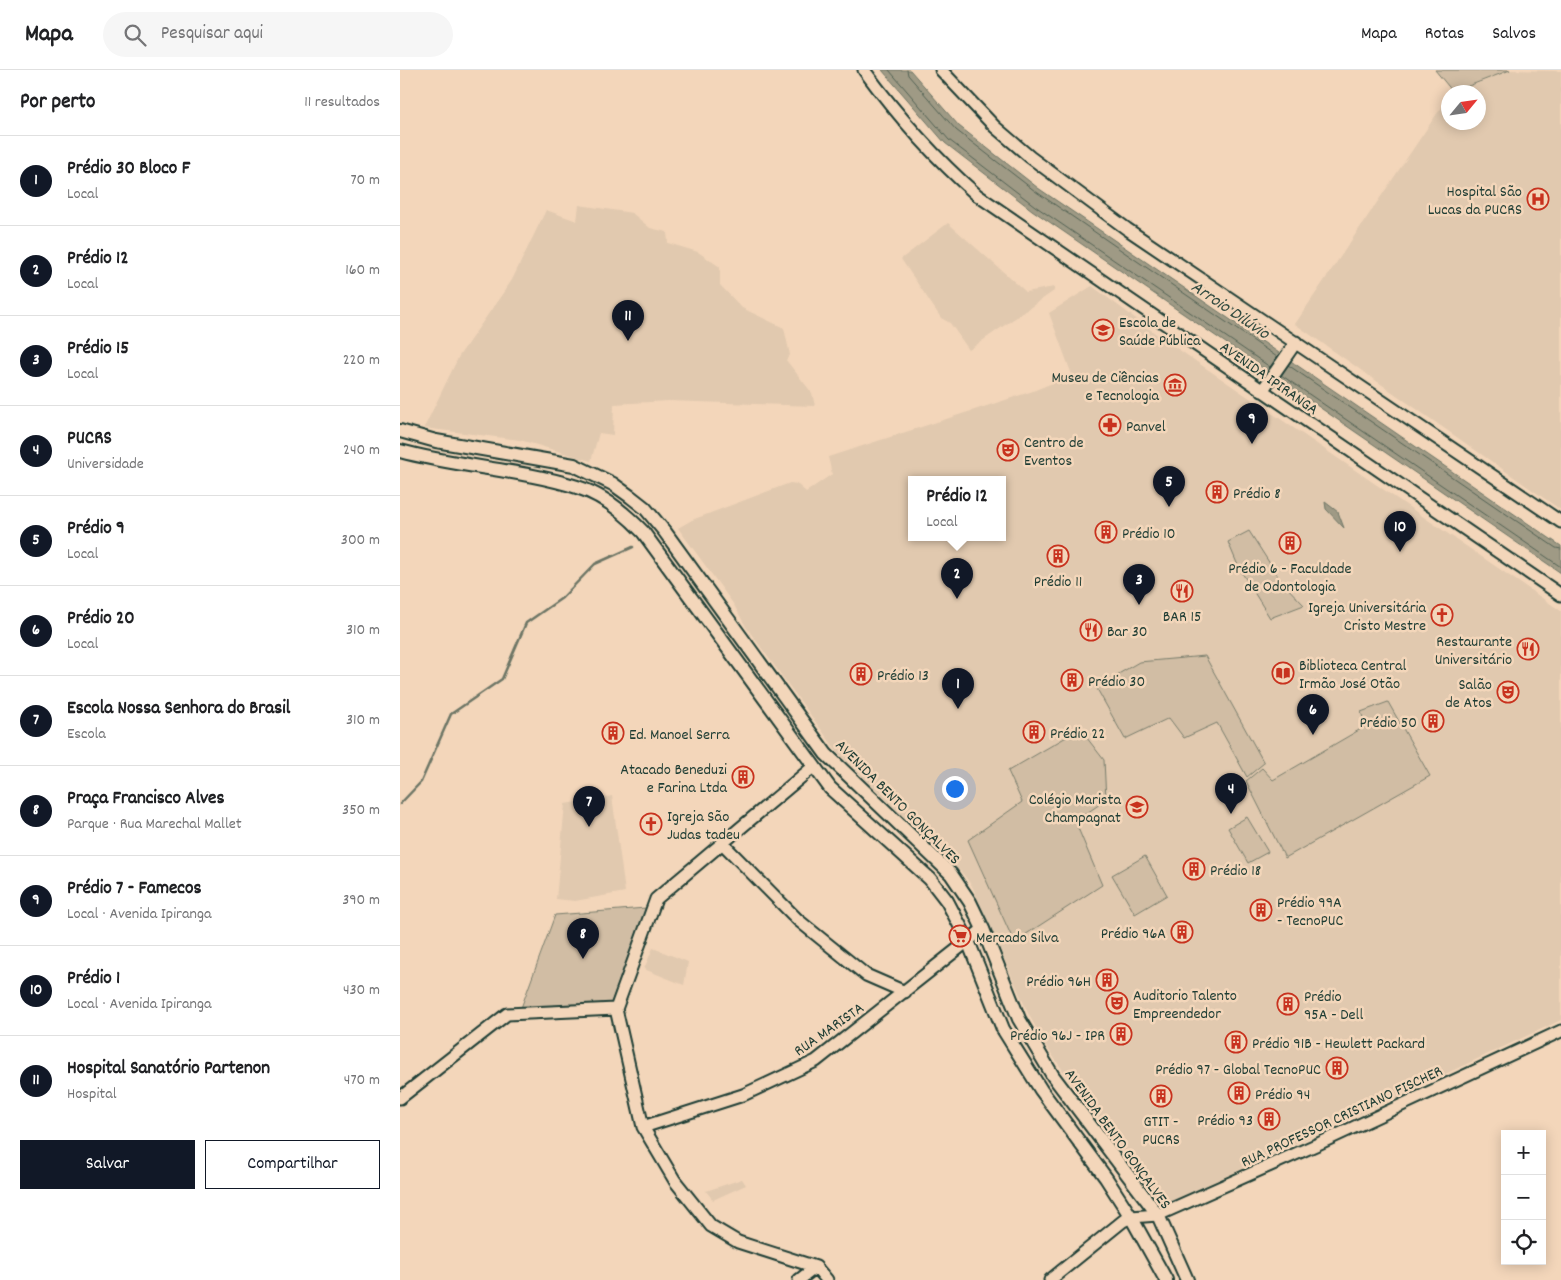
<!DOCTYPE html>
<html lang="pt">
<meta charset="utf-8">
<style>
:root{--surface:#fff;--page:#f6f6f6;--text:#202124;--muted:#757577;--line:#e0e0e0;--accent:#111827}
body{margin:0;font-family:Dekko,sans-serif;background:var(--page);color:var(--text)}
.controls{position:absolute;right:15px;bottom:15px;display:grid;overflow:hidden;border-radius:0px;box-shadow:0 2px 12px #0003}
.controls button{width:45px;height:45px;display:grid;place-items:center;padding:0;border:0;border-bottom:1px solid var(--line);background:var(--surface);color:var(--text);font:25px sans-serif}
.compass{position:absolute;left:1041px;top:15px;width:45px;height:45px;border-radius:50%;background:var(--surface);box-shadow:0 2px 12px #0003;rotate:61deg}
.you{position:absolute;left:554px;top:718px;width:18px;height:18px;margin:-12px;border:4px solid #fff;border-radius:50%;background:#1a73e8;box-shadow:0 0 0 8px #1a73e833}
.badge{display:grid;place-items:center;width:32px;height:32px;border-radius:50%;background:var(--accent);color:#fff;font-size:16px;font-weight:700}
.pin{position:absolute;translate:-50% -41px;filter:drop-shadow(0 1px 2px #0008)}
.pin::after{content:'';position:absolute;top:26px;width:18px;height:15px;background:inherit;clip-path:polygon(0 0,100% 0,50% 100%)}
.popup{position:absolute;left:508px;top:406px;width:98px;height:65px;box-sizing:border-box;display:grid;place-content:center;border-radius:0px;background:var(--surface);filter:drop-shadow(0 1px 4px #0005);font-size:16px;white-space:nowrap;color:var(--muted)}
.popup b{font-size:19px;color:var(--text)}
.popup::after{content:'';position:absolute;left:50%;top:100%;margin-left:-10px;border:10px solid transparent;border-top-color:var(--surface)}
.list{margin:0;padding:0;list-style:none}
h2{display:flex;justify-content:space-between;align-items:center;height:65px;margin:0;padding:0 20px;font-size:21px}
h2 small{font-size:16px;font-weight:400;color:var(--muted)}
.list li{display:grid;grid-template-columns:32px 1fr auto;gap:15px;align-items:center;box-sizing:border-box;height:90px;padding:0 20px;border-top:1px solid var(--line)}
.list b{display:block;font-size:19px;white-space:nowrap}
.list p{margin:0;font-size:16px;white-space:nowrap;color:var(--muted)}
.list em{font-size:16px;font-style:normal;color:var(--muted)}
.actions{display:flex;gap:10px;padding:15px 20px}
.actions a{flex:1;padding:11px 0;border:1px solid var(--accent);border-radius:0px;text-align:center;font-size:18px;color:var(--accent)}
.actions .main{background:var(--accent);color:#fff}
.icon{flex:none;width:28px;height:28px;fill:none;stroke:currentColor;stroke-width:2;stroke-linecap:round;stroke-linejoin:round}
.map{position:relative;flex:none;width:1161px;height:1210px;overflow:hidden}
header{display:flex;align-items:center;gap:30px;box-sizing:border-box;height:70px;padding:0 25px;background:var(--surface);border-bottom:1px solid var(--line)}
header strong{font-size:24px}
nav{display:flex;gap:28px;margin-inline-start:auto;font-size:18px}
.search{width:350px;height:45px;background:var(--page);display:flex;align-items:center;gap:12px;box-sizing:border-box;padding:0 18px;border-radius:28px;color:var(--muted);font-size:19px}
main{display:flex}
aside{flex:1;background:var(--surface)}
.map>svg:first-child{display:block}
</style>
<header>
<strong>Mapa</strong>
<div class="search"><svg class="icon" aria-label="search" viewBox="0 0 24 24"><circle cx="10" cy="10" r="6"/><path d="M15 15l6 6"/></svg>Pesquisar aqui</div>
<nav><a>Mapa</a><a>Rotas</a><a>Salvos</a></nav>
</header>
<main>
<aside>
<h2>Por perto<small>11 resultados</small></h2>
<ul class="list">
<li><span class="badge">1</span><div><b>Prédio 30 Bloco F</b><p>Local</p></div><em>70 m</em></li>
<li><span class="badge">2</span><div><b>Prédio 12</b><p>Local</p></div><em>160 m</em></li>
<li><span class="badge">3</span><div><b>Prédio 15</b><p>Local</p></div><em>220 m</em></li>
<li><span class="badge">4</span><div><b>PUCRS</b><p>Universidade</p></div><em>240 m</em></li>
<li><span class="badge">5</span><div><b>Prédio 9</b><p>Local</p></div><em>300 m</em></li>
<li><span class="badge">6</span><div><b>Prédio 20</b><p>Local</p></div><em>310 m</em></li>
<li><span class="badge">7</span><div><b>Escola Nossa Senhora do Brasil</b><p>Escola</p></div><em>310 m</em></li>
<li><span class="badge">8</span><div><b>Praça Francisco Alves</b><p>Parque · Rua Marechal Mallet</p></div><em>350 m</em></li>
<li><span class="badge">9</span><div><b>Prédio 7 - Famecos</b><p>Local · Avenida Ipiranga</p></div><em>390 m</em></li>
<li><span class="badge">10</span><div><b>Prédio 1</b><p>Local · Avenida Ipiranga</p></div><em>430 m</em></li>
<li><span class="badge">11</span><div><b>Hospital Sanatório Partenon</b><p>Hospital</p></div><em>470 m</em></li>
</ul>
<div class="actions"><a class="main">Salvar</a><a>Compartilhar</a></div>
</aside>
<div class="map">
<svg width="1161" height="1210" viewBox="0 0 1161 1210">
<rect width="100%" height="100%" fill="#f3d6ba"/>
<filter id="ink" filterUnits="userSpaceOnUse"><feTurbulence type="fractalNoise" baseFrequency=".02" numOctaves="2"/><feDisplacementMap in="SourceGraphic" scale="10" xChannelSelector="R" yChannelSelector="G"/><feConvolveMatrix kernelMatrix="1 2 1 2 8 2 1 2 1" color-interpolation-filters="sRGB"/></filter>
<g filter="url(#ink)">
<path fill="#e1c9af" fill-rule="evenodd" d="M1110,0L1161,1V440L895,254L1036,45L1048,30V52H1078V22H1057Z
M179,135L232,143L250,158L267,162L268,173L298,182L320,197V215L342,238L384,258L390,285L386,290L412,323L415,336L269,331L214,334L213,365L199,363L191,391L120,370L24,358L59,286L112,210L146,140L177,151Z
M548,153L626,222L654,217V221L569,280L550,253L541,248L501,189Z
M692,216L759,266L1161,541V950L764,1135L670,1011L644,973L628,943L572,816L563,804L439,684L346,557L334,535L278,458L292,450L390,413L397,414L406,422L432,404L428,387L633,321L672,305L649,243ZM512,410H602V468H512Z
M212,726L225,822L175,831L156,829L165,734Z
M253,878L288,892L284,915L244,899Z
M342,1109L346,1115L313,1130L306,1121Z"/>
<path fill="#d1bda4" stroke="#787d6c" d="M1035,0H1110L1053,22Z
M849,461L881,511L904,535L870,548L839,498L828,472Z
M805,586L864,693L847,707L817,653L784,668L769,648L725,669L696,617L739,592Z
M988,632L1030,706L885,788L846,711L862,698L873,710L966,656L961,642Z
M680,659L704,690L706,730L675,751L702,815L614,872L568,770L622,732L608,701Z
M847,747L868,782L848,793L828,758Z
M745,786L767,825L735,844L712,805Z
M246,838L211,933L121,938L155,845Z"/>
<path fill="#9f9a85" stroke="#6c7565" d="M482,0H510L559,56L638,118L1161,476V503L632,140L545,73Z
M925,432L938,442L944,458L926,439Z"/>
<g fill="none" stroke-linecap="round" stroke-linejoin="round">
<path stroke="#526254" stroke-width="1" d="M489,0L549,70L635,136L870,297
M507,0L508,5L556,60L635,121L877,287
M888,295L1156,478L1161,479
M881,305L1161,497"/>
<path stroke="#6c7565" stroke-width="2.5" d="M0,734L21,712L51,644L102,609L126,553L162,528L195,494L233,477"/>
<g stroke="#1f3d34" stroke-width="15">
<path id="secondary" d="M464,0C497,45 535,88 577,125L1161,525
M541,0L595,57L630,87L727,159L1161,452
M862,321L896,272
M413,697L256,829L216,939L243,1057L275,1111L311,1156L338,1172L416,1197L427,1210
M322,773L398,850L466,905L505,922
M0,1028L107,944L216,939
M243,1057L343,1025L416,991L583,859
M399,1210L416,1197
M650,1210L723,1151L731,1147L758,1145L918,1074L1161,961"/>
</g>
<g stroke="#1f3d34" stroke-width="16">
<path id="primary" d="M0,361L36,371L174,395L213,414L231,427L245,438L265,462L426,684L551,804L570,832L583,859L619,949L653,1006L758,1145L787,1210
M0,381C58,397 119,399 177,417C203,425 225,443 243,462L430,718L530,809L547,831L568,871L603,959L641,1020L706,1108L731,1147L766,1210"/>
</g>
<use href="#secondary" stroke="#f3d6ba" stroke-width="11"/>
<use href="#primary" stroke="#f3d6ba" stroke-width="12"/>
</g>
</g>
<defs>
<g id="hospital-ring" transform="scale(1.125)"><circle r="9.5" fill="#f3d6ba" stroke="#c8321e" stroke-width="1.5"/><path d="M-5-5h3v3.5h4V-5h3V5h-3V1.5h-4V5h-3Z" fill="#c8321e"/></g>
<g id="university-ring" transform="scale(1.125)"><circle r="9.5" fill="#f3d6ba" stroke="#c8321e" stroke-width="1.5"/><path d="M0-5L7-2L0 1L-7-2ZM-4 1L0 2.5L4 1V4Q0 6-4 4Z" fill="#c8321e"/></g>
<g id="museum-ring" transform="scale(1.125)"><circle r="9.5" fill="#f3d6ba" stroke="#c8321e" stroke-width="1.5"/><path d="M0-6L6-3V-2H-6V-3ZM-5-1h2V3h-2ZM-1-1h2V3h-2ZM3-1h2V3H3ZM-6 4H6V6H-6Z" fill="#c8321e"/></g>
<g id="pharmacy-ring" transform="scale(1.125)"><circle r="9.5" fill="#f3d6ba" stroke="#c8321e" stroke-width="1.5"/><path d="M-2-6h4v4h4v4h-4v4h-4v-4h-4v-4h4Z" fill="#c8321e"/></g>
<g id="theatre-ring" transform="scale(1.125)"><circle r="9.5" fill="#f3d6ba" stroke="#c8321e" stroke-width="1.5"/><path d="M-5-5.5Q0-4 5-5.5V0Q5 5 0 6Q-5 5-5 0ZM-3.3-2.5H-1v1.5H-3.3ZM1-2.5H3.3v1.5H1ZM-2.8 1Q0 5.5 2.8 1Z" fill="#c8321e"/></g>
<g id="building-ring" transform="scale(1.125)"><circle r="9.5" fill="#f3d6ba" stroke="#c8321e" stroke-width="1.5"/><path d="M-4-6H4V6H1V3H-1V6H-4ZM-2.5-4.3h1.7v1.8h-1.7ZM.8-4.3h1.7v1.8H.8ZM-2.5-1h1.7V.8h-1.7ZM.8-1h1.7V.8H.8Z" fill="#c8321e"/></g>
<g id="restaurant-ring" transform="scale(1.125)"><circle r="9.5" fill="#f3d6ba" stroke="#c8321e" stroke-width="1.5"/><path d="M-5-6h1v4h1v-4h1v4h1v-4h1v5L-1.5 .5V6h-2V.5L-5-1ZM5-6V6H3V1.5H1.5Q1.5-4 5-6Z" fill="#c8321e"/></g>
<g id="church-ring" transform="scale(1.125)"><circle r="9.5" fill="#f3d6ba" stroke="#c8321e" stroke-width="1.5"/><path d="M-1.2-6h2.4v3.5h3.3v2.4h-3.3V6h-2.4V-.1h-3.3v-2.4h3.3Z" fill="#c8321e"/></g>
<g id="library-ring" transform="scale(1.125)"><circle r="9.5" fill="#f3d6ba" stroke="#c8321e" stroke-width="1.5"/><path d="M-6-4Q-3-5.5-.7-3.5V5Q-3 3-6 4ZM6-4Q3-5.5 .7-3.5V5Q3 3 6 4Z" fill="#c8321e"/></g>
<g id="school-ring" transform="scale(1.125)"><circle r="9.5" fill="#f3d6ba" stroke="#c8321e" stroke-width="1.5"/><path d="M0-5L7-2L0 1L-7-2ZM-4 1L0 2.5L4 1V4Q0 6-4 4Z" fill="#c8321e"/></g>
<g id="supermarket-ring" transform="scale(1.125)"><circle r="9.5" fill="#f3d6ba" stroke="#c8321e" stroke-width="1.5"/><path d="M-6-5.5h2.5l.6 2H6L4.5 2H-2.5L-4.4-4H-6ZM-1.5 3.2a1.3 1.3 0 1 0 .1 0ZM3 3.2a1.3 1.3 0 1 0 .1 0Z" fill="#c8321e"/></g>
</defs>
<g fill-rule="evenodd">
<use href="#hospital-ring" x="1138" y="129"/>
<use href="#university-ring" x="703" y="260"/>
<use href="#museum-ring" x="775" y="315"/>
<use href="#pharmacy-ring" x="710" y="355"/>
<use href="#theatre-ring" x="608" y="380"/>
<use href="#building-ring" x="817" y="422"/>
<use href="#building-ring" x="706" y="462"/>
<use href="#building-ring" x="890" y="473"/>
<use href="#building-ring" x="658" y="486"/>
<use href="#restaurant-ring" x="782" y="521"/>
<use href="#church-ring" x="1042" y="545"/>
<use href="#restaurant-ring" x="691" y="560"/>
<use href="#restaurant-ring" x="1128" y="579"/>
<use href="#library-ring" x="883" y="603"/>
<use href="#building-ring" x="461" y="604"/>
<use href="#building-ring" x="672" y="610"/>
<use href="#theatre-ring" x="1108" y="622"/>
<use href="#building-ring" x="1033" y="651"/>
<use href="#building-ring" x="634" y="662"/>
<use href="#building-ring" x="213" y="663"/>
<use href="#building-ring" x="343" y="707"/>
<use href="#school-ring" x="737" y="737"/>
<use href="#church-ring" x="251" y="754"/>
<use href="#building-ring" x="794" y="799"/>
<use href="#building-ring" x="861" y="840"/>
<use href="#building-ring" x="782" y="862"/>
<use href="#supermarket-ring" x="560" y="866"/>
<use href="#building-ring" x="707" y="910"/>
<use href="#theatre-ring" x="717" y="933"/>
<use href="#building-ring" x="888" y="934"/>
<use href="#building-ring" x="721" y="964"/>
<use href="#building-ring" x="836" y="972"/>
<use href="#building-ring" x="937" y="998"/>
<use href="#building-ring" x="839" y="1023"/>
<use href="#building-ring" x="761" y="1026"/>
<use href="#building-ring" x="869" y="1049"/>
</g>
<g text-anchor="middle" stroke-width="5" stroke-linejoin="round" paint-order="stroke">
<g font-size="16" fill="#1f3d34" stroke="#f3d6ba" text-anchor="start">
<text x="1122" y="126" text-anchor="end">Hospital São<tspan x="1122" dy="18">Lucas da PUCRS</tspan></text>
<text x="719" y="257">Escola de<tspan x="719" dy="18">Saúde Pública</tspan></text>
<text x="759" y="312" text-anchor="end">Museu de Ciências<tspan x="759" dy="18">e Tecnologia</tspan></text>
<text x="726" y="361">Panvel</text>
<text x="624" y="377">Centro de<tspan x="624" dy="18">Eventos</tspan></text>
<text x="833" y="428">Prédio 8</text>
<text x="722" y="468">Prédio 10</text>
<text x="890" y="503" text-anchor="middle">Prédio 6 - Faculdade<tspan x="890" dy="18">de Odontologia</tspan></text>
<text x="658" y="516" text-anchor="middle">Prédio 11</text>
<text x="1026" y="542" text-anchor="end">Igreja Universitária<tspan x="1026" dy="18">Cristo Mestre</tspan></text>
<text x="782" y="551" text-anchor="middle">BAR 15</text>
<text x="707" y="566">Bar 30</text>
<text x="1112" y="576" text-anchor="end">Restaurante<tspan x="1112" dy="18">Universitário</tspan></text>
<text x="899" y="600">Biblioteca Central<tspan x="899" dy="18">Irmão José Otão</tspan></text>
<text x="477" y="610">Prédio 13</text>
<text x="688" y="616">Prédio 30</text>
<text x="1092" y="619" text-anchor="end">Salão<tspan x="1092" dy="18">de Atos</tspan></text>
<text x="1017" y="657" text-anchor="end">Prédio 50</text>
<text x="650" y="668">Prédio 22</text>
<text x="229" y="669">Ed. Manoel Serra</text>
<text x="327" y="704" text-anchor="end">Atacado Beneduzi<tspan x="327" dy="18">e Farina Ltda</tspan></text>
<text x="721" y="734" text-anchor="end">Colégio Marista<tspan x="721" dy="18">Champagnat</tspan></text>
<text x="267" y="751">Igreja São<tspan x="267" dy="18">Judas tadeu</tspan></text>
<text x="810" y="805">Prédio 18</text>
<text x="877" y="837">Prédio 99A<tspan x="877" dy="18">- TecnoPUC</tspan></text>
<text x="766" y="868" text-anchor="end">Prédio 96A</text>
<text x="576" y="872">Mercado Silva</text>
<text x="691" y="916" text-anchor="end">Prédio 96H</text>
<text x="733" y="930">Auditorio Talento<tspan x="733" dy="18">Empreendedor</tspan></text>
<text x="904" y="931">Prédio<tspan x="904" dy="18">95A - Dell</tspan></text>
<text x="705" y="970" text-anchor="end">Prédio 96J - IPR</text>
<text x="852" y="978">Prédio 91B - Hewlett Packard</text>
<text x="921" y="1004" text-anchor="end">Prédio 97 - Global TecnoPUC</text>
<text x="855" y="1029">Prédio 94</text>
<text x="853" y="1055" text-anchor="end">Prédio 93</text>
<text x="761" y="1056" text-anchor="middle">GTIT -<tspan x="761" dy="18">PUCRS</tspan></text>
</g>
<g font-size="16" fill="#1f3d34" stroke="#f3d6ba">
<text transform="translate(870 307) rotate(35)" y="6">AVENIDA IPIRANGA</text>
<text transform="translate(499 731) rotate(45)" y="6">AVENIDA BENTO GONÇALVES</text>
<text transform="translate(428 958) rotate(-35)" y="6">RUA MARISTA</text>
<text transform="translate(941 1045) rotate(-25)" y="6">RUA PROFESSOR CRISTIANO FISCHER</text>
<text transform="translate(719 1068) rotate(54)" y="6">AVENIDA BENTO GONÇALVES</text>
</g>
<g font-size="18" font-style="italic" fill="#324b40" stroke="#f3d6ba">
<text transform="translate(831 239) rotate(34)" y="6">Arroio Dilúvio</text>
</g>
</g>
</svg>
<div class="controls">
<button>+</button>
<button>−</button>
<button><svg class="icon" aria-label="locate" viewBox="0 0 24 24"><circle cx="12" cy="12" r="6"/><path d="M12 2v4M12 18v4M2 12h4M18 12h4"/></svg></button>
</div>
<svg class="compass" viewBox="-18 -18 36 36"><path d="M0-13l5 13h-10z" fill="#e53935"/><path d="M0 13l5-13h-10z" fill="#757577"/></svg>
<div class="you"></div>
<div class="pin badge" style="left:558px;top:639px">1</div>
<div class="pin badge" style="left:557px;top:529px">2</div>
<div class="popup"><b>Prédio 12</b>Local</div>
<div class="pin badge" style="left:739px;top:535px">3</div>
<div class="pin badge" style="left:831px;top:744px">4</div>
<div class="pin badge" style="left:769px;top:437px">5</div>
<div class="pin badge" style="left:913px;top:665px">6</div>
<div class="pin badge" style="left:189px;top:757px">7</div>
<div class="pin badge" style="left:183px;top:889px">8</div>
<div class="pin badge" style="left:852px;top:374px">9</div>
<div class="pin badge" style="left:1000px;top:482px">10</div>
<div class="pin badge" style="left:228px;top:271px">11</div>
</div>
</main>
